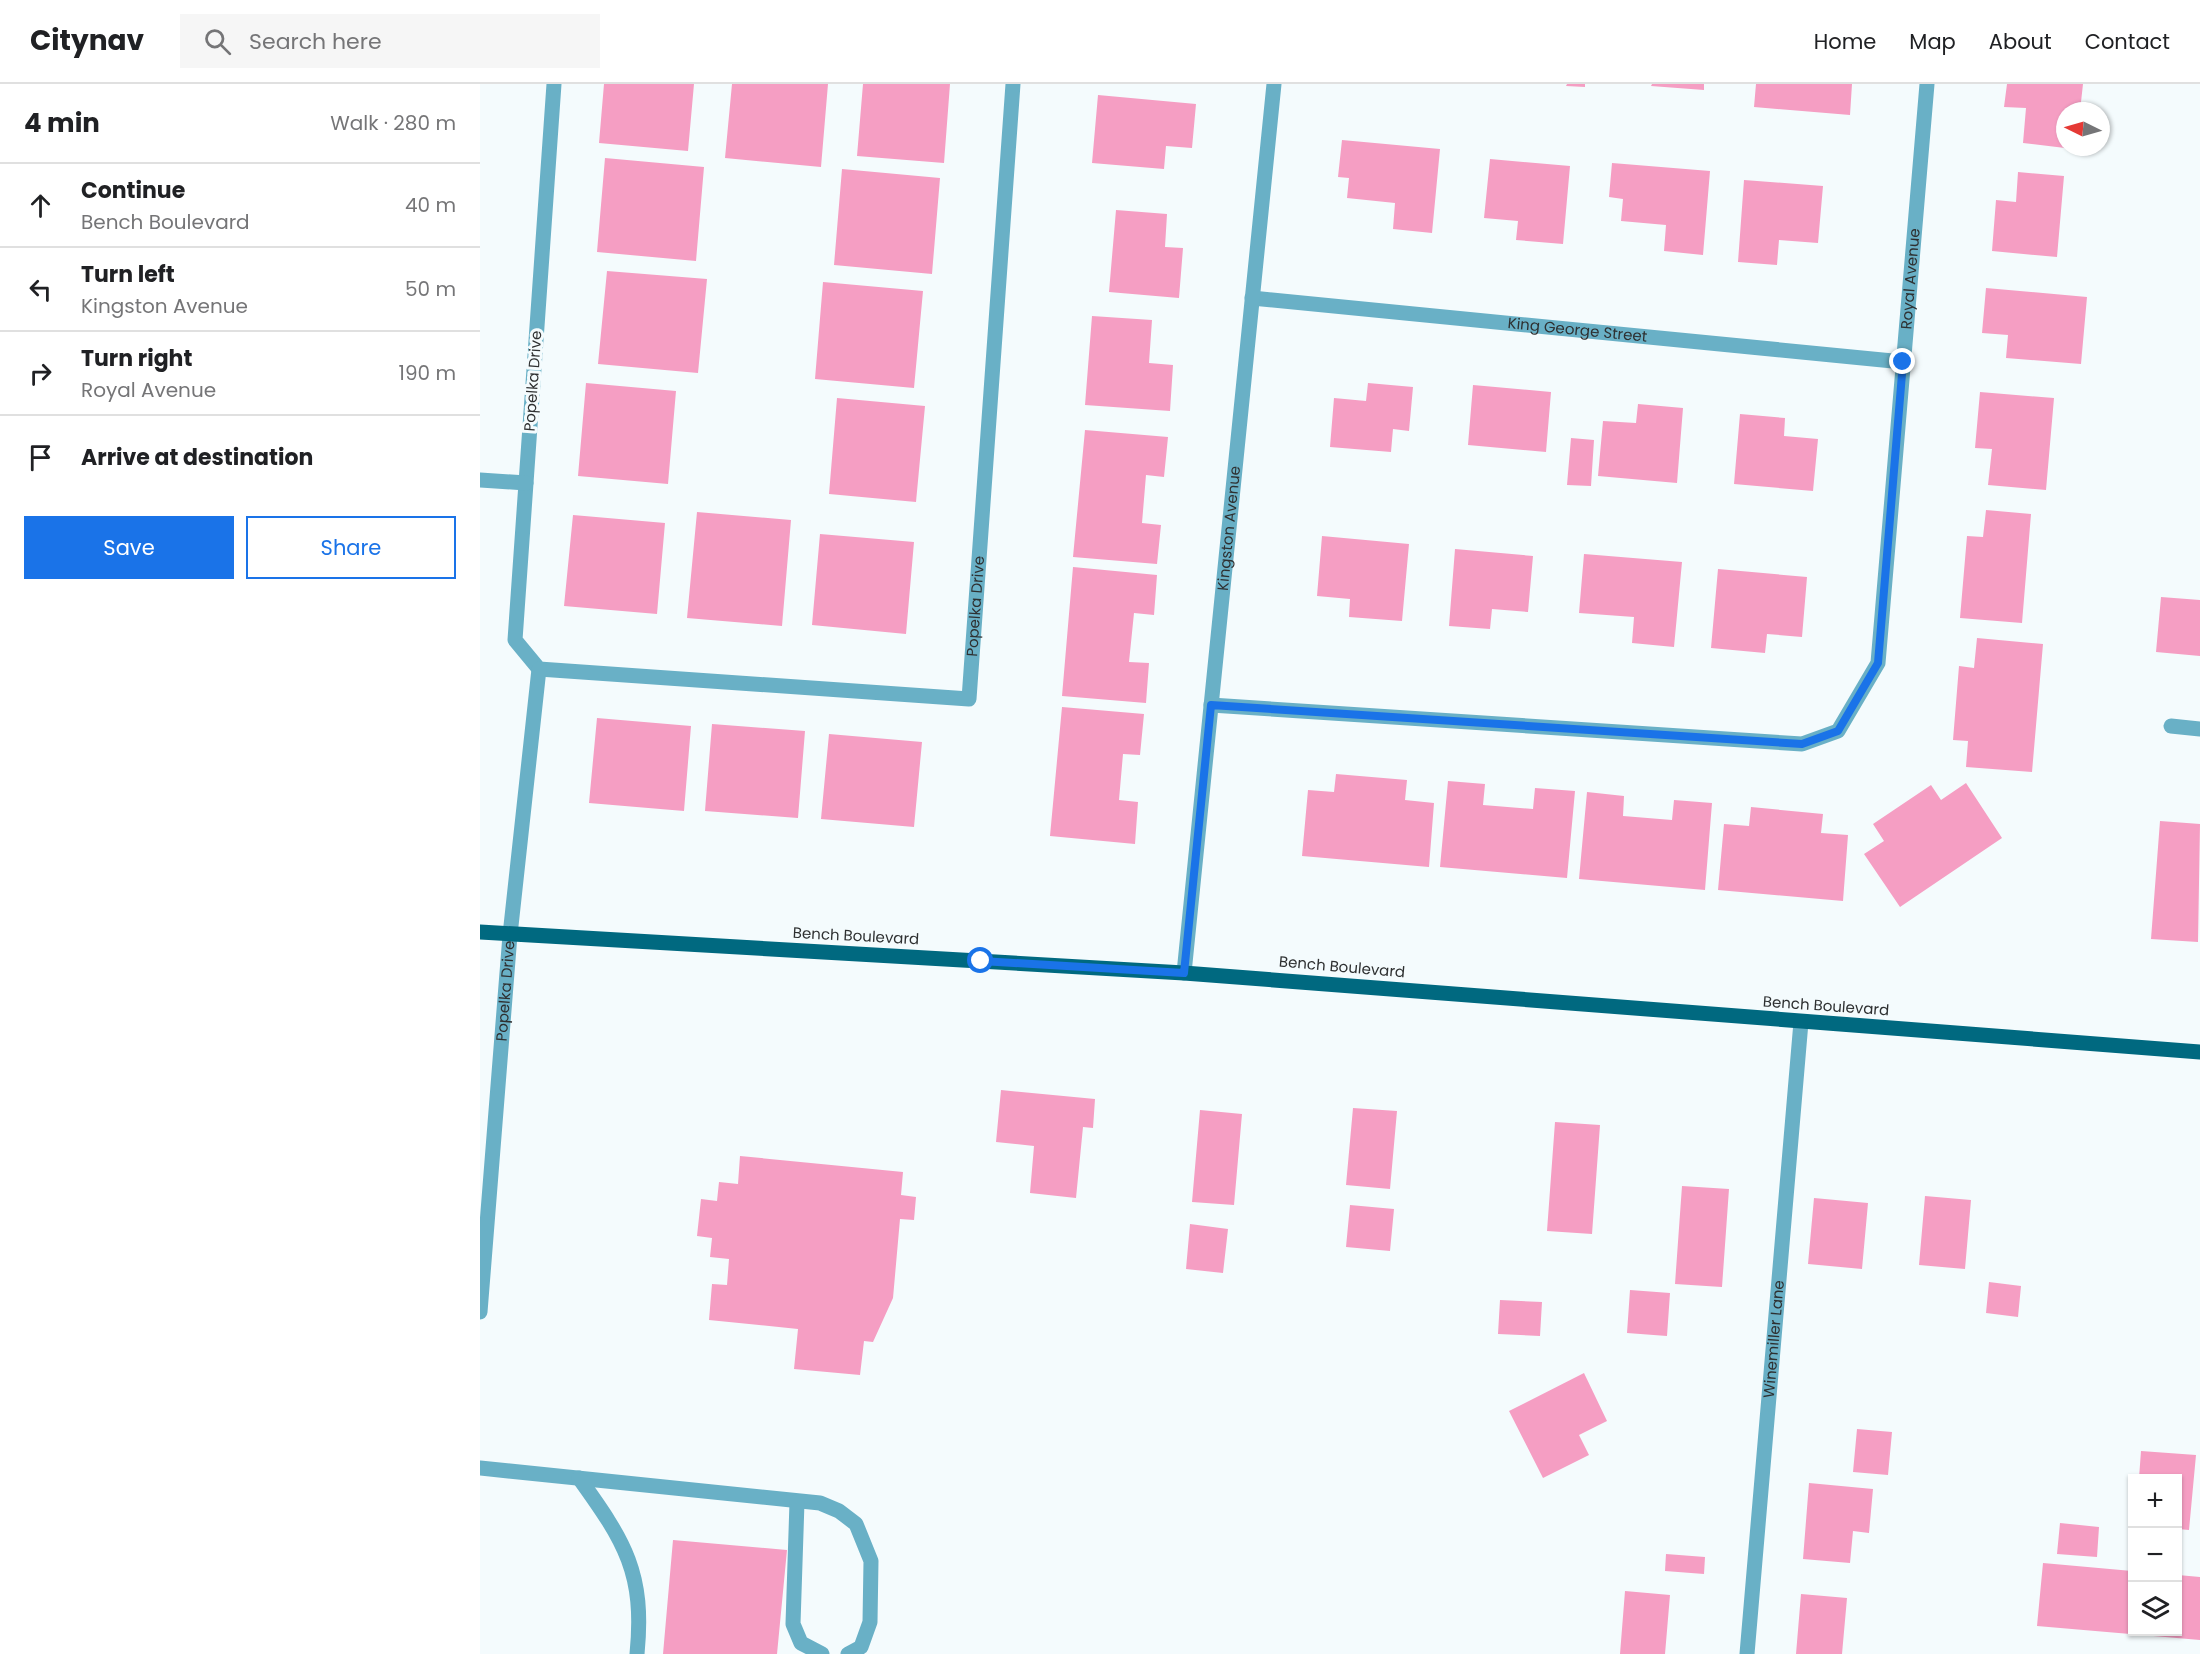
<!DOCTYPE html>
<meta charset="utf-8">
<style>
:root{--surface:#fff;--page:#f6f6f6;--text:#202124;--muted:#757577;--line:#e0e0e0;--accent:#1a73e8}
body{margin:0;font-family:Poppins,sans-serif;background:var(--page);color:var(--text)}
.controls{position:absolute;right:18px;bottom:18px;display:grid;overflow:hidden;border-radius:0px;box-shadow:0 2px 4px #0004}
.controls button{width:54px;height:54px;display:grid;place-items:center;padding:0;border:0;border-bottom:2px solid var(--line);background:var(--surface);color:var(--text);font:30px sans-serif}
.compass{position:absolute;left:1576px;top:18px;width:54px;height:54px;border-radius:50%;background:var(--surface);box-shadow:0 2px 4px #0004;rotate:275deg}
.stop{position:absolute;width:18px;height:18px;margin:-14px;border:4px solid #1a73e8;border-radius:50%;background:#fff}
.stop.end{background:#1a73e8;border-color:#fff;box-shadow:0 2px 6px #0008}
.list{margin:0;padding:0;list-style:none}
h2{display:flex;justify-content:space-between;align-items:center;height:78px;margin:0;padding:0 24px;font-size:26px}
h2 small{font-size:20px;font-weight:400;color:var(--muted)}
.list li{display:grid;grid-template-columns:39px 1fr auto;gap:18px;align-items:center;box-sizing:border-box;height:84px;padding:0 24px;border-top:2px solid var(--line)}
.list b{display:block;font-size:22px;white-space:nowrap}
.list p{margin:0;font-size:20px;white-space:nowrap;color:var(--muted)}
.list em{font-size:20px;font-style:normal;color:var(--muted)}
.actions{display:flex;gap:12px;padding:18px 24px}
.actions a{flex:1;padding:14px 0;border:2px solid var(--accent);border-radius:0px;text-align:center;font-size:21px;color:var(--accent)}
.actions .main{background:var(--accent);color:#fff}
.icon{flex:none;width:33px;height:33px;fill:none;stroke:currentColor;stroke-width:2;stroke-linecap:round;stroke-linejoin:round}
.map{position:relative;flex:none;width:1720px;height:1570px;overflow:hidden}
header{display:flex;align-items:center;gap:36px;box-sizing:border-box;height:84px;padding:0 30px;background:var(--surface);border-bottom:2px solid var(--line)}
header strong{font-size:28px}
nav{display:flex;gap:33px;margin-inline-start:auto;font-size:21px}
.search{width:420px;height:54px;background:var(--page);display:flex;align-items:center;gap:15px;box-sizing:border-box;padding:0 21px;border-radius:0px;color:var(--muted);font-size:22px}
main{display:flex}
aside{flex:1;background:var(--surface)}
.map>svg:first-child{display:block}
</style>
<header>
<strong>Citynav</strong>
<div class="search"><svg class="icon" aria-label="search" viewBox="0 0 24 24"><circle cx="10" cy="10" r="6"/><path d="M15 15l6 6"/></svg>Search here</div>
<nav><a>Home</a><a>Map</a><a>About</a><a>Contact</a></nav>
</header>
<main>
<aside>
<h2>4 min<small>Walk · 280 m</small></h2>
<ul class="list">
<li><svg class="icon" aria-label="ahead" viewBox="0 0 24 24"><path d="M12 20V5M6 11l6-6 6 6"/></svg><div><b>Continue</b><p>Bench Boulevard</p></div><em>40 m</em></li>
<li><svg class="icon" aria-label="left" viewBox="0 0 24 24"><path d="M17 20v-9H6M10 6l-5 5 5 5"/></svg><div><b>Turn left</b><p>Kingston Avenue</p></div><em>50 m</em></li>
<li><svg class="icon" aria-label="right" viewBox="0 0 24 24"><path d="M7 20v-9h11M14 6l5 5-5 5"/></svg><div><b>Turn right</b><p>Royal Avenue</p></div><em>190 m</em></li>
<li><svg class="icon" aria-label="arrive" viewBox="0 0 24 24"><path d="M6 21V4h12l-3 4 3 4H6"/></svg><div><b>Arrive at destination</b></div></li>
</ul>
<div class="actions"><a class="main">Save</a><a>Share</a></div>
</aside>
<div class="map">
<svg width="1720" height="1570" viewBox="0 0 1720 1570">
<rect width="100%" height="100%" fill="#f4fbfd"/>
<path fill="#f59ec3" d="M124,0H214L208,67L119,59Z
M252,0H348L341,83L245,74Z
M383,0H470L464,79L377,72Z
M1087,0H1105V3L1086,2Z
M1172,0H1224V6L1171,2Z
M1276,0H1372L1370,31L1274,23Z
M1527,0H1603L1600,27H1585V64L1543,59L1546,24L1524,23Z
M618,11L716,20L712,64L686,62L684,85L612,79Z
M862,56L960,65L952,149L913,145L915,119L867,114L869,94L858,93Z
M125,74L224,83L216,177L117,168Z
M1010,75L1090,82L1083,160L1036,156L1038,137L1004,134Z
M1132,79L1230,87L1223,171L1184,167L1186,141L1141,137L1143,115L1129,113Z
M362,85L460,94L452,190L354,181Z
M1538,88L1584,92L1577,173L1512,167L1516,116L1536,118Z
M1264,96L1343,102L1338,159L1299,156L1297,181L1258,178Z
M636,126L687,130L685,163L703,164L699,214L629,208Z
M127,187L227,195L218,289L118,280Z
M343,198L443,207L434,304L335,295Z
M1506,204L1607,213L1601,280L1526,274L1528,251L1502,249Z
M612,232L672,236L669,279L693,281L690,327L605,321Z
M106,299L196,307L188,400L98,392Z
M888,299L933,303L929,347L913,345L911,368L850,363L854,314L886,317Z
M993,301L1071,308L1066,368L988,361Z
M1500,308L1574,314L1566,406L1508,401L1512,365L1495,364Z
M357,314L445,322L436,418L349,410Z
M1158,320L1203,324L1197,399L1118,392L1123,337L1156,339Z
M1260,330L1305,334L1304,352L1338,355L1333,407L1254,400Z
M605,346L688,353L684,393L666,391L662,439L681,441L677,480L593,473Z
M1091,354L1114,356L1111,402L1087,401Z
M1506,426L1551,430L1542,539L1480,534L1487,452L1503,453Z
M217,428L311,436L302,542L207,534Z
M93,431L185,439L177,530L84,522Z
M340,450L434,458L426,550L332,541Z
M842,452L929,460L922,537L869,533L870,515L837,512Z
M975,465L1053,472L1048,528L1012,525L1010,545L969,542Z
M1104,470L1202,478L1194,563L1152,559L1154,533L1099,529Z
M593,483L677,491L674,531L654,529L649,578L669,579L666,619L582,612Z
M1238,485L1327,493L1322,553L1287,550L1285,569L1231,564Z
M1681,513L1720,516V572L1676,568Z
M1497,554L1563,560L1552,688L1486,683L1488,657L1473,656L1479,582L1494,584Z
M582,623L664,630L660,671L643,670L639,716L658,718L655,760L570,752Z
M117,634L211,642L204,727L109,719Z
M232,640L325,647L318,734L225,727Z
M349,650L442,658L434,743L341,735Z
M856,690L927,696L925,716L954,719L949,783L822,772L828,706L854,708Z
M968,697L1005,700L1003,721L1053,725L1055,704L1095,707L1087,794L960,783Z
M1486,699L1522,754L1420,823L1384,770L1404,757L1393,740L1451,701L1461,716Z
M1107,708L1144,712L1143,732L1192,736L1194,716L1232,719L1225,806L1099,795Z
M1271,723L1343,730L1341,749L1368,751L1363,817L1238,806L1244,740L1269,742Z
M1680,737L1720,740L1718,858L1671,855Z
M521,1006L615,1015L613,1044L603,1043L596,1114L550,1109L554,1062L516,1058Z
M873,1024L917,1027L910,1105L866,1101Z
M720,1026L762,1030L754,1121L712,1118Z
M1075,1038L1120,1041L1112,1150L1067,1147Z
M260,1072L423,1088L421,1111L436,1113L434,1136L420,1135L413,1214L393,1258L384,1257L380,1291L314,1285L318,1245L229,1236L232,1200L247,1201L249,1175L230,1173L232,1154L217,1152L221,1115L237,1117L239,1098L258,1100Z
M1202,1102L1249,1105L1242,1203L1195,1200Z
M1445,1112L1491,1116L1485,1185L1439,1181Z
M1334,1114L1388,1119L1382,1185L1328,1180Z
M870,1121L914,1125L910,1167L866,1163Z
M710,1140L748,1145L743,1189L706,1185Z
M1509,1198L1541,1202L1538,1233L1506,1229Z
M1150,1206L1190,1209L1187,1252L1147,1249Z
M1020,1216L1062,1218L1060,1252L1018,1250Z
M1104,1289L1127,1337L1099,1351L1109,1371L1063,1394L1029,1327Z
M1377,1345L1412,1348L1408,1391L1373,1388Z
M1661,1367L1716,1371L1709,1446L1698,1445V1394H1659Z
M1329,1399L1393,1405L1389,1449L1373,1447L1370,1479L1323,1475Z
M1580,1439L1619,1443L1617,1473L1577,1470Z
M193,1456L307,1466L297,1570H183Z
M1186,1470L1225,1473L1224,1490L1185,1487Z
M1563,1479L1652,1487V1548H1698V1491L1720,1493V1556L1557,1542Z
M1145,1507L1190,1511L1185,1570H1140Z
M1321,1510L1367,1514L1362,1570H1316Z"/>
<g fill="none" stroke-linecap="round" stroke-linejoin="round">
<g stroke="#69b0c6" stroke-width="15">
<path id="s1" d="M74,0L35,556L59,585L489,615L533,0"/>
<path id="s2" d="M772,214L1423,278"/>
<path d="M0,396L46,399"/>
<path id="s3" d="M731,621L1322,660L1358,647L1398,579L1447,0"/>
<path d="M1691,642L1720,645"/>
<path id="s4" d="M704,889L794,0"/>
<path id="s5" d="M0,1228L30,851L59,585"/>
<path d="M0,1384L340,1419L359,1427L376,1440L391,1477L390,1538L381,1563L368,1570"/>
<path d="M99,1394C145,1458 165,1489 157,1570"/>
<path d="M317,1418L313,1540L321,1559L342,1570"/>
<path id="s6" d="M1267,1570L1321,938"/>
</g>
<path stroke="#006980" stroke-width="15" d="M0,848L704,889L1720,968"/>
</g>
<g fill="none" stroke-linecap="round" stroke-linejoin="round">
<path stroke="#1a73e8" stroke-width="8" d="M501,877L704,889L731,621L1322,660L1358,647L1398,579L1423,278"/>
</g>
<g text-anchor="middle" stroke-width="6" stroke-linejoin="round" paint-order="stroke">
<g font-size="15" fill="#2e3031" stroke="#f4fbfd">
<text dy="5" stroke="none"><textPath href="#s3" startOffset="1095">Royal Avenue</textPath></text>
<text dy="5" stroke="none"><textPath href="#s2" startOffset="327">King George Street</textPath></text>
<text transform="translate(53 297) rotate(-86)" y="5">Popelka Drive</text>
<text dy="5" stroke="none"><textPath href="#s4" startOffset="447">Kingston Avenue</textPath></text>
<text dy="5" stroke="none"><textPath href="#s1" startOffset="1119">Popelka Drive</textPath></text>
<text transform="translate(376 852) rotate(3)" y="5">Bench Boulevard</text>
<text transform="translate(862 883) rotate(5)" y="5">Bench Boulevard</text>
<text dy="5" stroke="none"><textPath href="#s5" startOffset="322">Popelka Drive</textPath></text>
<text transform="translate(1346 922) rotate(4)" y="5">Bench Boulevard</text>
<text dy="5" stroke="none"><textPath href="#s6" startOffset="316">Winemiller Lane</textPath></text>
</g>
</g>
</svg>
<div class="controls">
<button>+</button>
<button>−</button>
<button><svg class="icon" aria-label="layers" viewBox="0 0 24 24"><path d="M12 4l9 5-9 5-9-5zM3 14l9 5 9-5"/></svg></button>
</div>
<svg class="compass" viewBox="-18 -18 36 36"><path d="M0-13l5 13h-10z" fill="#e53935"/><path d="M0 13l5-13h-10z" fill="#757577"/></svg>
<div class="stop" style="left:501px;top:877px"></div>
<div class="stop end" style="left:1423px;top:278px"></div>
</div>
</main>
